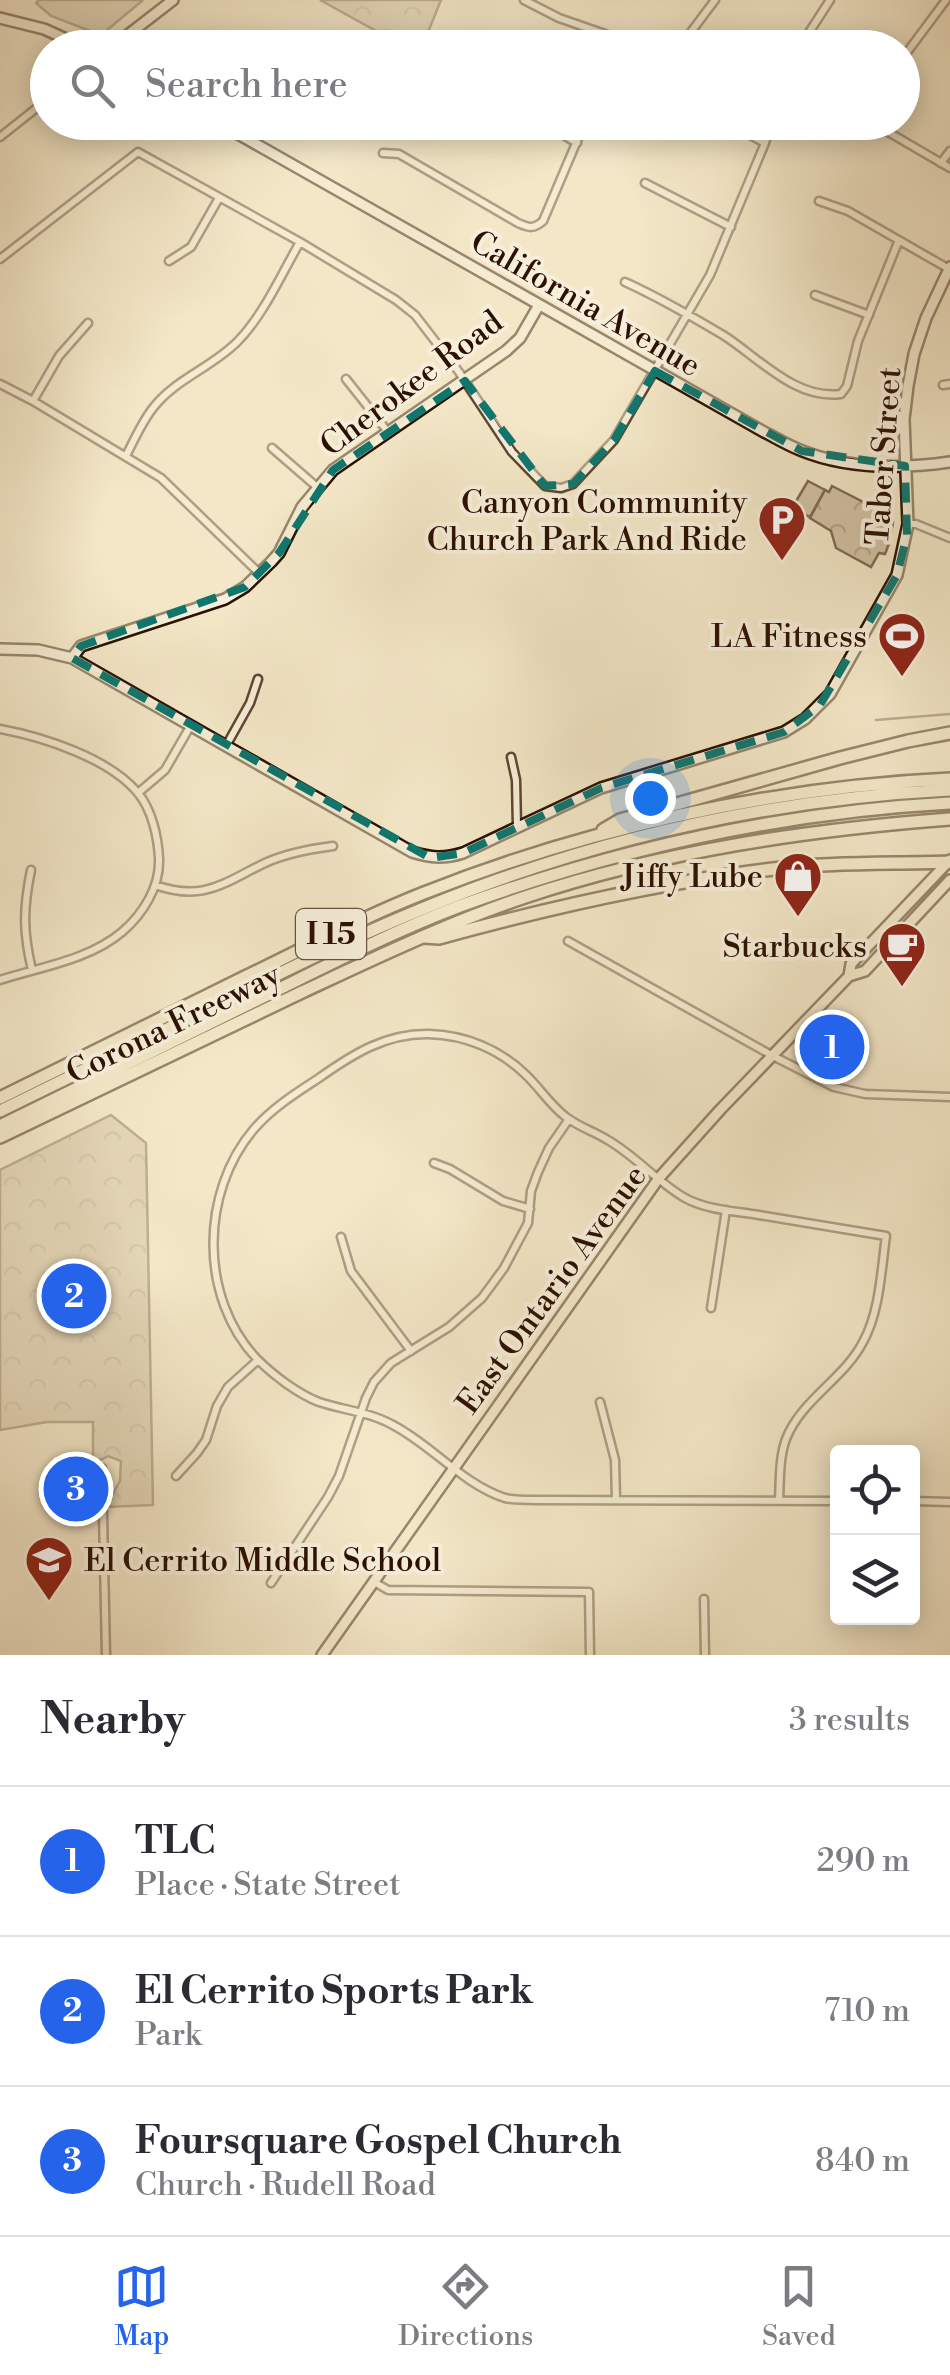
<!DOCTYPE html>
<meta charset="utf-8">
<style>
:root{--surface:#fff;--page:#f7f7f7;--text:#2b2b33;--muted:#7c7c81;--line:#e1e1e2;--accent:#2563eb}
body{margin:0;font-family:"Libre Bodoni",serif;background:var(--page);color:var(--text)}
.controls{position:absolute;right:30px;bottom:30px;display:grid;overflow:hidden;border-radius:10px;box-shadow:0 5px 25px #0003}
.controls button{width:90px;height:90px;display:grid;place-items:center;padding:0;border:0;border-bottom:2px solid var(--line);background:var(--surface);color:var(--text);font:50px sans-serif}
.you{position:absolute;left:650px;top:798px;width:35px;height:35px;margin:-25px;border:8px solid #fff;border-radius:50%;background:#1a73e8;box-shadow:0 0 0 15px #1a73e833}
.badge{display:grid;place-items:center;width:65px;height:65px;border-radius:50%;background:var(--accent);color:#fff;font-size:32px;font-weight:700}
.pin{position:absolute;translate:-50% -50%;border:5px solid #fff;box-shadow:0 2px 10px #0006}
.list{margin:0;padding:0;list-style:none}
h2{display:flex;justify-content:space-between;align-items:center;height:130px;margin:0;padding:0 40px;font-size:42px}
h2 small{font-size:32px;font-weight:400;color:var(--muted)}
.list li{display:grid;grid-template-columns:65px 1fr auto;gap:30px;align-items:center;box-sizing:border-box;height:150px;padding:0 40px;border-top:2px solid var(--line)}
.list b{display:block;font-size:38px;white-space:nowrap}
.list p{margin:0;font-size:32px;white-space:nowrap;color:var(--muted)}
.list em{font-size:32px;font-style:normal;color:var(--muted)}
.icon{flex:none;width:55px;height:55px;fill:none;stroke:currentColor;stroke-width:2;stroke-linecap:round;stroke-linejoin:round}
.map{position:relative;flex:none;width:950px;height:1655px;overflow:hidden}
.search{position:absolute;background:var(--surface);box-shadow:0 5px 25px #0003;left:30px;right:30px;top:30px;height:110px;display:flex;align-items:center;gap:25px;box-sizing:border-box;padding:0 35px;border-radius:55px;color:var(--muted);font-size:38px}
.sheet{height:580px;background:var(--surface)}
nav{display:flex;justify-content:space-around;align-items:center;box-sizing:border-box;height:140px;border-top:2px solid var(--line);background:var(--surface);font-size:28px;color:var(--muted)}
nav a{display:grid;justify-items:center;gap:5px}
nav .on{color:var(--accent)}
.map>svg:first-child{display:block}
</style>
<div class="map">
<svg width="950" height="1655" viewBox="0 0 950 1655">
<defs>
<pattern id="forest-crowns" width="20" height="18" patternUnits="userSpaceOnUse" patternTransform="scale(2.5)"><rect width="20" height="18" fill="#d1c2a5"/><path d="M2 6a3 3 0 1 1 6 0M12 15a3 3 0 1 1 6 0" fill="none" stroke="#b4a68c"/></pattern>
</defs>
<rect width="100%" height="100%" fill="#f3e7c7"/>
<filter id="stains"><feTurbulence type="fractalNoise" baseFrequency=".002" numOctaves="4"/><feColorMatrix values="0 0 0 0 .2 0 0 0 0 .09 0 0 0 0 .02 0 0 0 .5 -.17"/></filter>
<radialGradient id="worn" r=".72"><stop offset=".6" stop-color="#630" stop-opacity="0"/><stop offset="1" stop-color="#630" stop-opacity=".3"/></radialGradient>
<path fill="#d1c2a5" stroke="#7e6952" stroke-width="2.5" d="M39,0H141L142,1L101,35L51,16L36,3Z
M808,481L825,490L810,517L792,508Z"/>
<path fill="url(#forest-crowns)" stroke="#7e6952" stroke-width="2.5" d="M320,0H441L422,47H405Z
M832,486L877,509L893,522L890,541L885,554L879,553L871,567L836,548L831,531L810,518L825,490L829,492Z
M111,1115L146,1143L153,1505L105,1507L120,1481L121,1461L108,1456L93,1464V1422H47L0,1430V1170Z"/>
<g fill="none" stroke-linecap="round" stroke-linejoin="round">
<path stroke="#7b654f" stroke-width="2.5" d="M876,720L950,714"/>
<g stroke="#5e4632" stroke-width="11">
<path id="street" d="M524,0L559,18L605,34L632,48
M679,48L715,0
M799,48L830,0
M902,59L946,0
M541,122L577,143
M726,122L765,143
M871,122L950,168
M0,137L48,99
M383,153L399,154L518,223C529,228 534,229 543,221L585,122
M941,163L950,151
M645,183L731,227
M819,201L848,211L949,269
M0,259L138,152L300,242L396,300L415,315L459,372L512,452L545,486L561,488L573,484L614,440L710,275L765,143L771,122
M169,261L191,247L219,198
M625,282C658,297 691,316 723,335C758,357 795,400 841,394L847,386L858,341L899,240
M815,295L869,315
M346,379L388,432
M0,384L33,401L161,478L259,573
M943,385L950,384
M33,401L59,356L88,323
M272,448L317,487
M126,456C134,440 142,422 153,408C175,379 213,367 238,341C264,314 281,275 300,242
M908,524H916L950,538
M0,729C43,737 109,758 138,793C152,810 158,837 159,859C160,887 143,914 122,932C89,960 40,967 0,980
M226,746L250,703L258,679
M511,757L516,780L517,827
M138,793L165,770L191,725
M31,870C23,909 23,932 32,970
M155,885C204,902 223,883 265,863C287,853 309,849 333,846
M568,941L773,1056L834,1087L865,1094L950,1097
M434,1163L450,1169L503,1201L530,1209
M341,1237L351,1271L411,1351
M711,1308L726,1210
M600,1402L615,1460L616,1500
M102,1468L106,1655
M176,1476L197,1453L206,1440L217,1406L228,1387L258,1360
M779,1501C780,1481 779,1458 786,1439C801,1400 844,1379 863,1342C880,1311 881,1271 886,1236C843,1229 801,1222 759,1215C735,1211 707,1210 685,1198C657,1182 635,1155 606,1139C593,1131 579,1127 566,1117C550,1105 540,1088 525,1074C499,1049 465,1035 429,1034C386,1033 353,1054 319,1078C296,1093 272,1108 254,1129C200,1192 199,1298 257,1359C273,1375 298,1394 319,1402C343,1410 369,1412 391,1424C431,1444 462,1484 505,1498C515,1500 526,1500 536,1500L838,1501
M912,1501L950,1502
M374,1582L388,1590L589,1592L590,1655
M271,1583L328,1497L339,1476L366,1398L374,1382L391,1363L449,1327L482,1298L504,1268L528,1223L531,1191L538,1172L549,1148L569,1119
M704,1599L705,1655"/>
</g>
<g stroke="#2c1000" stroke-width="14">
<path id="secondary" d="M0,18L44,29L86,48
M111,48L173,0
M217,122L764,432C776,438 787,445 800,450C846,469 901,469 950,462
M0,649L38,650L72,658L412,852C431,858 444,859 463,853L601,788L784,732L805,719L830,694L897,575L908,524L904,419L908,386L914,354L926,318L950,267
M72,658L81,646L225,599L245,587L271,562L279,553L302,507L333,470L506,351L520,338L539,305"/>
</g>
<g stroke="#2c1000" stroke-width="14">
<path id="primary" d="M849,976L865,971L950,880
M322,1655L659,1178L720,1110L849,976L851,964L950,860"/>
</g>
<g stroke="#2c1000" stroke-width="16">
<path id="highway" d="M603,830L620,820L840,758L908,741L950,733
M424,937L439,938C551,907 666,881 782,868C837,862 894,864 950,862
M0,1098C82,1057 164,1017 245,977C305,948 363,917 424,893C588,828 774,787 950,779
M0,1111C66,1078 132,1046 198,1014C293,966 389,919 489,883C636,830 794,798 950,790
M0,1126C89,1082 178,1039 267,995C330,964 394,931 460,906C617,849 783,812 950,803
M0,1137C100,1088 201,1040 302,992C375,958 448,923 525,897C663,851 806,830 950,819"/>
</g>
<use href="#street" stroke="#f7efdb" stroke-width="6"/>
<use href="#secondary" stroke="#f7efdb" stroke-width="9"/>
<use href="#primary" stroke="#f3e7c7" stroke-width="9"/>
<use href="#highway" stroke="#f3e7c7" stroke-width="11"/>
</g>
<path d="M0 0H950V1655H0ZM655,371L802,451L905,466L907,535L897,575L820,705L784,732L601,788L463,853L430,858L72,658L81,646L245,587L279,553L333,470L465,381L545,486L573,484L614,440Z" fill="#f3e7c7" fill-opacity=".55" fill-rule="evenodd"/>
<path fill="none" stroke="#0f766e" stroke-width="8" stroke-dasharray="20 12" stroke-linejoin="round" d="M655,371L802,451L905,466L907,535L897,575L820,705L784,732L601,788L463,853L430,858L72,658L81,646L245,587L279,553L333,470L465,381L545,486L573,484L614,440Z"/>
<defs>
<g id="parking-pin" transform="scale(2.5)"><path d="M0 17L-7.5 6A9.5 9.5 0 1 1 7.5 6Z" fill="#8f2418" stroke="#f7efdb"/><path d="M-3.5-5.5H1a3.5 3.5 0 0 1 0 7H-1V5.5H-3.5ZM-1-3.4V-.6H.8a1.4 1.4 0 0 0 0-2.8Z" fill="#fff"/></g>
<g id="stadium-pin" transform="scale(2.5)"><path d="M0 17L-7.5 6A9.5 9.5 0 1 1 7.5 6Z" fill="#8f2418" stroke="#f7efdb"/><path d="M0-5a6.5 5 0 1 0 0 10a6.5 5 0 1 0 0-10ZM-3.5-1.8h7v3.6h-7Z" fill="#fff"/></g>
<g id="shop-pin" transform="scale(2.5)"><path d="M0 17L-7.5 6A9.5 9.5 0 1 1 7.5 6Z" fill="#8f2418" stroke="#f7efdb"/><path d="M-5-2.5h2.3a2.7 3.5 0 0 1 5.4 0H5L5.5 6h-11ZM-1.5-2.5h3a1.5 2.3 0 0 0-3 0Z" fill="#fff"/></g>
<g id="cafe-pin" transform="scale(2.5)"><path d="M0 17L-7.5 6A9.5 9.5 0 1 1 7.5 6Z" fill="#8f2418" stroke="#f7efdb"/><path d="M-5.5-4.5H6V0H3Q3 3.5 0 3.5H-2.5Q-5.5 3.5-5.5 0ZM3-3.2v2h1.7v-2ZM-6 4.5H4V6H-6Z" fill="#fff"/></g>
<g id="school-pin" transform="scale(2.5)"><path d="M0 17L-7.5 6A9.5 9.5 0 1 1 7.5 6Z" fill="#8f2418" stroke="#f7efdb"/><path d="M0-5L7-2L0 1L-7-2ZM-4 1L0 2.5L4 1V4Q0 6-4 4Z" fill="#fff"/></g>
</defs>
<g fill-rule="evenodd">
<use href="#parking-pin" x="782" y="520"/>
<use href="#stadium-pin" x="902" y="636"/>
<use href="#shop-pin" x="798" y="876"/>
<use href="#cafe-pin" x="902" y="946"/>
<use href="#school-pin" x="49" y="1560"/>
</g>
<g text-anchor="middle" stroke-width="8" stroke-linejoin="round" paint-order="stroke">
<rect fill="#f7efdb" stroke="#695342" stroke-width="2.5" x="296" y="909" width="70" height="50" rx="8"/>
<g font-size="30" font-weight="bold" fill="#2c1000">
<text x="331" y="944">I 15</text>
</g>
<g font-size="32" fill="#2c1000" stroke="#f7efdb">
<text transform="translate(586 303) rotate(30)" y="11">California Avenue</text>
<text transform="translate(411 383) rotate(-37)" y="11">Cherokee Road</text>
<text transform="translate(883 456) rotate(-86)" y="11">Taber Street</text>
<text transform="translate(173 1023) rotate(-26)" y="11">Corona Freeway</text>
<text transform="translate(551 1289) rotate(-54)" y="11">East Ontario Avenue</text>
</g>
<g font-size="32" fill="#2c1000" stroke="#f7efdb" text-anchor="end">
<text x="747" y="513">Canyon Community<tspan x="747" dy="37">Church Park And Ride</tspan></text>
<text x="867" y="647">LA Fitness</text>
<text x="763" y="887">Jiffy Lube</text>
<text x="867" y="957">Starbucks</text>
<text x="84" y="1571" text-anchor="start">El Cerrito Middle School</text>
</g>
</g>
<rect width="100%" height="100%" filter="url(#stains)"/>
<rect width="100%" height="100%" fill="url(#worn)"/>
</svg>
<div class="controls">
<button><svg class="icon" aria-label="locate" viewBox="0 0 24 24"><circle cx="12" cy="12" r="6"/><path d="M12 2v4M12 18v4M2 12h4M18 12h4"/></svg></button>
<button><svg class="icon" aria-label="layers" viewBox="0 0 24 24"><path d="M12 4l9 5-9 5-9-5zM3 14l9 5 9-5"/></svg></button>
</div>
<div class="you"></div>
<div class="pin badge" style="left:832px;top:1047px">1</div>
<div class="pin badge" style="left:74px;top:1296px">2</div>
<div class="pin badge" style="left:76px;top:1489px">3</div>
<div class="search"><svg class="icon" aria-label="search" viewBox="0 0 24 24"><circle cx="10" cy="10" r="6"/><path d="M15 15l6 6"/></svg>Search here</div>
</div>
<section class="sheet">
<h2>Nearby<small>3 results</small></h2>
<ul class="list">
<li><span class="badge">1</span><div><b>TLC</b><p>Place · State Street</p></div><em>290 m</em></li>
<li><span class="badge">2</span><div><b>El Cerrito Sports Park</b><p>Park</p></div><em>710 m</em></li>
<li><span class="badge">3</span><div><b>Foursquare Gospel Church</b><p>Church · Rudell Road</p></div><em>840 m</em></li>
</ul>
</section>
<nav>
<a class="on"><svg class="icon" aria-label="map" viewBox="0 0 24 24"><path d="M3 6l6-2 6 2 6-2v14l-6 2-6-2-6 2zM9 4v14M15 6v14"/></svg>Map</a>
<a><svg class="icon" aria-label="directions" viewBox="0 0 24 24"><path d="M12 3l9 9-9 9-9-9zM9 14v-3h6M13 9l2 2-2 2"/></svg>Directions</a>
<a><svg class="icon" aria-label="saved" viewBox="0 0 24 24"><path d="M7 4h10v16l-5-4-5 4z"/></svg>Saved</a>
</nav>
